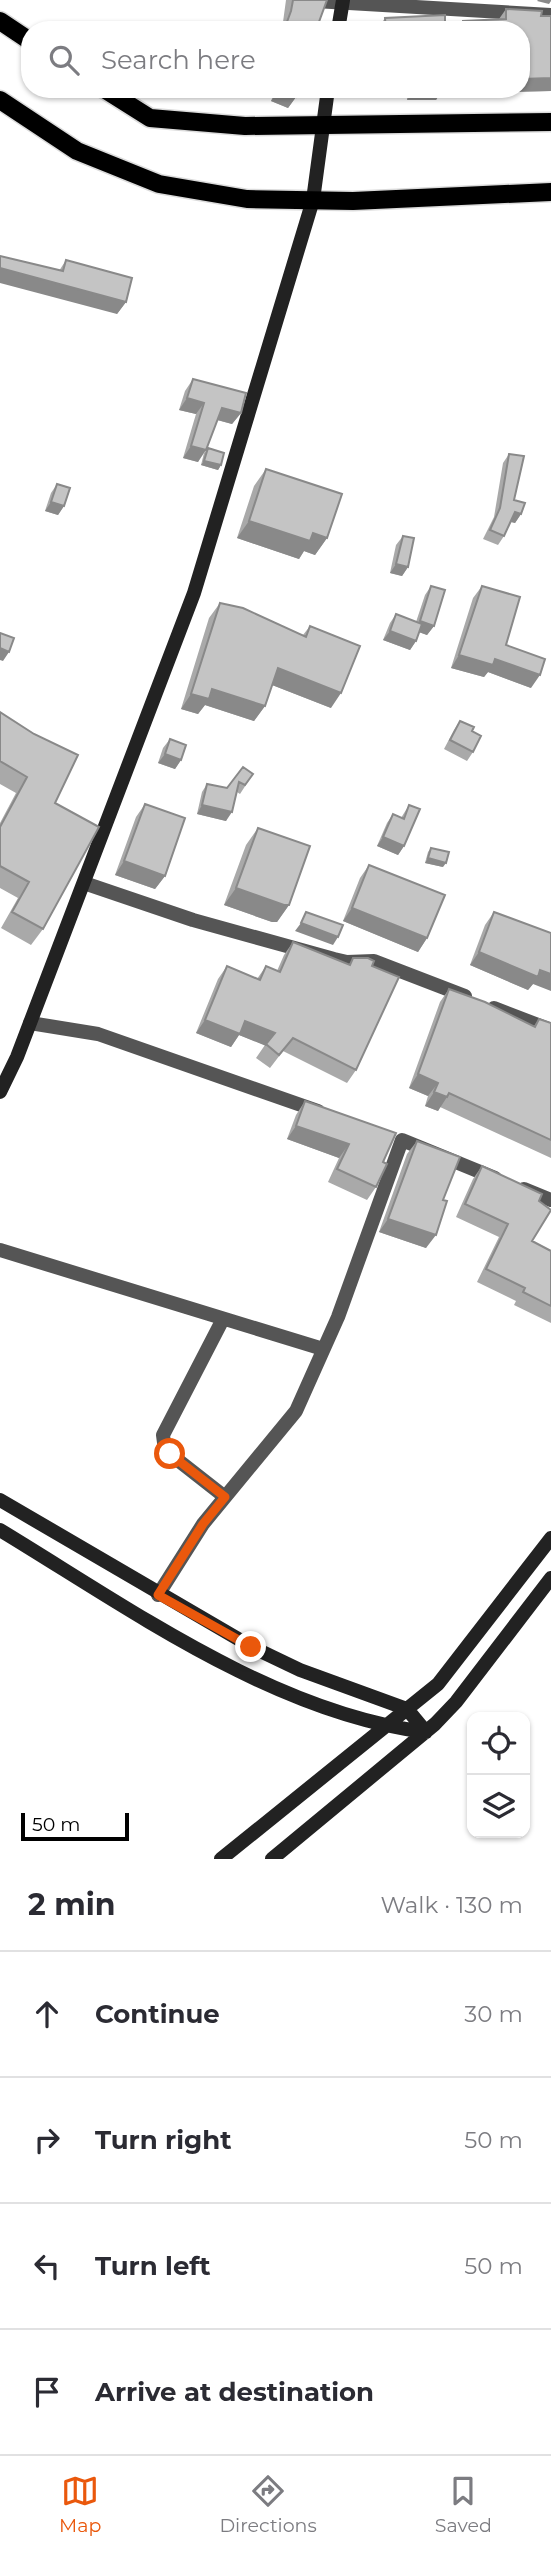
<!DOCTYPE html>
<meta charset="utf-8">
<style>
:root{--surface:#fff;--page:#f2f2f3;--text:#2b2b33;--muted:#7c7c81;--line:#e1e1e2;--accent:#ea580c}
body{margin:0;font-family:Montserrat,sans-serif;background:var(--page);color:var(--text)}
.controls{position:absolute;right:21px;bottom:21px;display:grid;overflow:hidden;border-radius:14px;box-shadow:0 2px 5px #0004}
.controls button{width:63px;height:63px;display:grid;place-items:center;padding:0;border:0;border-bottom:2px solid var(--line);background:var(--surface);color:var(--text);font:35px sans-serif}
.scale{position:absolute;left:21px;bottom:18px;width:108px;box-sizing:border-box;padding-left:7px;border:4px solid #000;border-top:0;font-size:19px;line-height:24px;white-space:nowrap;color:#000;-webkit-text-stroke:5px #fff;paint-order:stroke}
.stop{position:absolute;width:21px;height:21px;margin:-16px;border:5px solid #ea580c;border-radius:50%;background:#fff}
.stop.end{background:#ea580c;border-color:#fff;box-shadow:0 2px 7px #0008}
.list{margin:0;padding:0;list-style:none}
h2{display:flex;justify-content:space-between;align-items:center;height:91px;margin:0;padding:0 28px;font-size:30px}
h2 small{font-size:23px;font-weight:400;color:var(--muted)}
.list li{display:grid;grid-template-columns:46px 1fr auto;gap:21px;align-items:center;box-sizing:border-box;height:126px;padding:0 28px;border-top:2px solid var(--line)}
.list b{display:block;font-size:26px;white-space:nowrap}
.list em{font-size:23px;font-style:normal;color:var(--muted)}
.icon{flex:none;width:38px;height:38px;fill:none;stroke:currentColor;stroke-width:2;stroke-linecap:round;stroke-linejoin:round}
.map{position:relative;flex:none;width:551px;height:1859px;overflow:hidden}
.search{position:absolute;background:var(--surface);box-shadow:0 2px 5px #0004;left:21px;right:21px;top:21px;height:77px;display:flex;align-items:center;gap:18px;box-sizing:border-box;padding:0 24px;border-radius:28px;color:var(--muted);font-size:26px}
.sheet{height:595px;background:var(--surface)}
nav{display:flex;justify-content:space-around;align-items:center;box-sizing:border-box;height:98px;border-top:2px solid var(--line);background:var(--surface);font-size:19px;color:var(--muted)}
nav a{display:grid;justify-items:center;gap:4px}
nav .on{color:var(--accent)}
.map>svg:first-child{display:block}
</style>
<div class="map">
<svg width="551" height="1859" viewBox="0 0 551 1859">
<rect width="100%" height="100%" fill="#fff"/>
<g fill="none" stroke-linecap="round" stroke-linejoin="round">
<g stroke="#dbdbdb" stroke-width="21">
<path id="primary" d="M0,21L30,41
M104,89L150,118L245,126L551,122
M0,100L77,151L159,184L247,199L353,201L551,192"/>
</g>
<path stroke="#555" stroke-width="14" d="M298,0L551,15
M84,883L193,920L334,959L347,962L374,961L465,996
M494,1008L551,1030
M30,1023L98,1034L318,1111
M524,1189L551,1200
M0,1250L323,1349
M223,1319L163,1435L165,1450L225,1497
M158,1595L203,1524L296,1411L338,1317L402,1140L495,1178"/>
<path stroke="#222" stroke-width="14" d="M338,30L343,0
M0,1092L17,1057L194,593L313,200L328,89
M0,1500L252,1647L300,1670L407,1709L426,1732
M0,1530C129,1608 274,1713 426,1732
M221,1859L438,1684L551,1538
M272,1859L435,1724L456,1702L551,1578"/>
<use href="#primary" stroke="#000" stroke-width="18"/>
</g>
<path fill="#a9a9a9" d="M286,0H327L316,30H280L283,22Z
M506,9L542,11L541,16H551V91L459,93V89H521V30H457L463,21L499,19Z
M385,18L445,30H377Z
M276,89H300L296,97L288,108L271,101Z
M407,89H443L436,100H407Z
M66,260L126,302L117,314L59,271Z
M193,379L241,413L232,424L217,420L198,462L183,458L196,414L179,410L185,391Z
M208,448L221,465L218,470L201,465L204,453Z
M509,454L514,500L521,514L515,523L510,522L504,536L498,545L483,539L494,517L503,463Z
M266,469L327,538L315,555L304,551L299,559L237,538L254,486Z
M57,484L64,506L58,515L45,511L51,493Z
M403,536L408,567L402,576L390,573L396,545Z
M431,586L434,626L427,635L419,632L416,641L410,650L383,640L390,623L396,614L416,622L425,595Z
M482,586L506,645L531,688L488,672L484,677L451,668L473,598Z
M220,603L303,635L310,626L331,708L272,685L265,706L254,721L205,705L198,714L181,709L209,618Z
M0,712L55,803L43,929L31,945L1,928L18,898L0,888V823L16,793L0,784Z
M460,721L472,731L473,752L467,761L444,749L454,730Z
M170,739L181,760L175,769L158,763L163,748Z
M253,774L240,794L237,792L226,821L197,814L202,792L207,784L227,788Z
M145,804L165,876L155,889L115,875L136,817Z
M409,805L404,846L398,855L377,846L387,823L393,814L401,818Z
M258,828L289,905L277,922H272L224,905L246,845Z
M431,848L443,867L425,863L428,852Z
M369,865L427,938L418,952L343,921L360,878Z
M494,912L533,984L528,990L470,965L485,925Z
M293,942L349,965L353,958L372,966L356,1070L347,1083L283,1051L270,1068L256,1058L265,1045L239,1035L231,1047L196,1033L218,979L227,966L257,979L266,966L277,971L284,955Z
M449,989L534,1026L539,1019L551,1023V1158L440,1107L438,1111L425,1106L428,1096L409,1088L440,1002Z
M305,1101L383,1162L376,1187L367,1200L328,1182L339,1158L287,1139L296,1115Z
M417,1141L443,1200L426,1248L379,1232L407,1154Z
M482,1166L539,1201L532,1241L551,1251V1323L514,1305L516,1301L477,1282L499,1237L456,1217L473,1179Z"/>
<path fill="#898989" d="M538,0H551V1L549,4L537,1Z
M551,78V91L459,93L461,89H521V79Z
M415,89H443L436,100H407Z
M279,90L296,97L288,108L271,101Z
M0,268L126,302L117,314L0,283Z
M187,398L204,403L196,414L179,410Z
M222,408L241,413L232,424L214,419Z
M191,446L206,450L198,462L183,458Z
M204,461L221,465L218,470L201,465Z
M51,502L64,506L58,515L45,511Z
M515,512L521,514L515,523L509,521Z
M249,521L313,533L327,538L315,555L304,551L299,559L237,538Z
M396,564L408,567L402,576L390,573Z
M420,621L434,626L427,635L413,630Z
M390,631L416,641L410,650L383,640Z
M0,648L9,652L3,661L0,660Z
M459,655L495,659L540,675L531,688L488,672L484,677L451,668Z
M278,668L341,693L331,708L267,683Z
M212,689L265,706L254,721L205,705L198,714L181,709L191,694Z
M165,754L181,760L175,769L158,763Z
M202,805L232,812L226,821L197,814Z
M383,837L404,846L398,855L377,846Z
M428,858L446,863L443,867L425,863Z
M124,861L165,876L155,889L115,875Z
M236,888L289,905L277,922H272L224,905Z
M352,908L427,938L418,952L343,921Z
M301,923L338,937L333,945L295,931Z
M479,952L551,974V991L533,984L528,990L470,965Z
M205,1020L245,1021L275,1033L266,1046L239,1035L231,1047L196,1033Z
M418,1074L438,1083L428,1096L409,1088Z
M434,1092L447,1097L438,1111L425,1106Z
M296,1126L349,1144L339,1158L287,1139Z
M388,1219L436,1235L426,1248L379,1232Z"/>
<path fill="#c4c4c4" stroke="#898989" stroke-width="2" d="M293,0H327L316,30H284L291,11Z
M506,9L542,11L541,16H551V78L521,79V30H463V21L506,19Z
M445,15V30H386L385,18Z
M279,89H300L296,97Z
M0,256L63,271L66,260L132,278L126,302L0,268Z
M193,379L246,393L241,413L222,408L206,450L191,446L204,403L187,398Z
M208,448L224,453L221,465L204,461Z
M509,454L524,456L514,500L525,503L521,514L515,512L504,536L490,530L500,508Z
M266,469L342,494L327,538L313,533L310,541L249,521Z
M57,484L70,488L64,506L51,502Z
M403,536L414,538L408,567L396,564Z
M431,586L445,590L434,626L420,621Z
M482,586L520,597L506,645L545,659L540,675L495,659L493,665L459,655Z
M220,603L243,608L306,637L310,626L360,646L341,693L278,668L265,706L212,689L209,699L191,694Z
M396,614L422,624L416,641L390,631Z
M0,633L14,638L9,652L0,648Z
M0,712L34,734L78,755L55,803L99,827L43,929L12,912L29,882L0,866V827L27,777L0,761Z
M460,721L474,727L472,731L481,736L473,752L450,740Z
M170,739L186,745L181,760L165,754Z
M243,767L253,774L245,785L239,782L232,812L202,805L207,784L227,788Z
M145,804L185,818L165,876L124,861Z
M409,805L420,809L404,846L383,837L393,814L404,819Z
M258,828L310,846L289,905H284L236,888Z
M431,848L449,852L446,863L428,858Z
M369,865L445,895L427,938L352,908Z
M306,912L343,925L338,937L301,923Z
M494,912L551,933V974L540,970L538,977L479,952Z
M293,942L350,965L353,958H368L374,961L372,966L399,977L356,1070L293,1038L279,1055L266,1044L275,1033L245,1021L240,1034L205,1020L227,966L260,980L266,966L280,972Z
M449,989L485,1002L535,1027L539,1019L551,1023V1140L449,1093L447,1097L434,1092L438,1083L418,1074Z
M305,1101L396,1133L383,1162L387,1164L376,1187L337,1169L349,1144L296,1126Z
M417,1141L460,1157L443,1200L447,1201L436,1235L388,1219Z
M482,1166L542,1194L539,1201L551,1210L532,1241L551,1251V1306L523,1292L525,1288L486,1269L508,1224L465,1204Z"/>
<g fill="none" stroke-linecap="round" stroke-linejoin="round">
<path stroke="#ea580c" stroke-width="9" d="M170,1454L225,1497L203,1524L158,1595L251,1647"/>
</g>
</svg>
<div class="controls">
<button><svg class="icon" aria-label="locate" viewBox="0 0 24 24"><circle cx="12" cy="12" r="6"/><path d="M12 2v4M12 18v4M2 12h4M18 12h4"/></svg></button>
<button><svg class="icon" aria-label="layers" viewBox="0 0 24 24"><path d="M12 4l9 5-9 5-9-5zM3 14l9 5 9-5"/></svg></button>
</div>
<div class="scale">50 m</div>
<div class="stop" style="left:170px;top:1454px"></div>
<div class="stop end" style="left:251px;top:1647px"></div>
<div class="search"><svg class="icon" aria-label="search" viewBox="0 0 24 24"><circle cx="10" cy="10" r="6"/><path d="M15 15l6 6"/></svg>Search here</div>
</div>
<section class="sheet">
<h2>2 min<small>Walk · 130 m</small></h2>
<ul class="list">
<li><svg class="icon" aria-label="ahead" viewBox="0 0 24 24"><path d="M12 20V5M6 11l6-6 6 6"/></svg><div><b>Continue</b></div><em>30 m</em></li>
<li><svg class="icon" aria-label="right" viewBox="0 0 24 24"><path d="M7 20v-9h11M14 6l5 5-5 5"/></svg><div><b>Turn right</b></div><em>50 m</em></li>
<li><svg class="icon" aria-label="left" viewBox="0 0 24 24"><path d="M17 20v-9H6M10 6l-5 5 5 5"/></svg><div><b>Turn left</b></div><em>50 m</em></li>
<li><svg class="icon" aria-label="arrive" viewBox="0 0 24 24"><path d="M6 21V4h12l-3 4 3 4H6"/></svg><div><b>Arrive at destination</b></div></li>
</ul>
</section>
<nav>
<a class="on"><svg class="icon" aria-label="map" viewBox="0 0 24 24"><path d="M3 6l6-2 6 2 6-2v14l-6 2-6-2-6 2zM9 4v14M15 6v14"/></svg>Map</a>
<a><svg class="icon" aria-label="directions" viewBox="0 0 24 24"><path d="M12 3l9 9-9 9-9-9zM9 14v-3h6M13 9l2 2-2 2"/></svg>Directions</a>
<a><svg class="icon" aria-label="saved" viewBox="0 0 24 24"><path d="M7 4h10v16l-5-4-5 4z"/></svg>Saved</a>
</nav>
